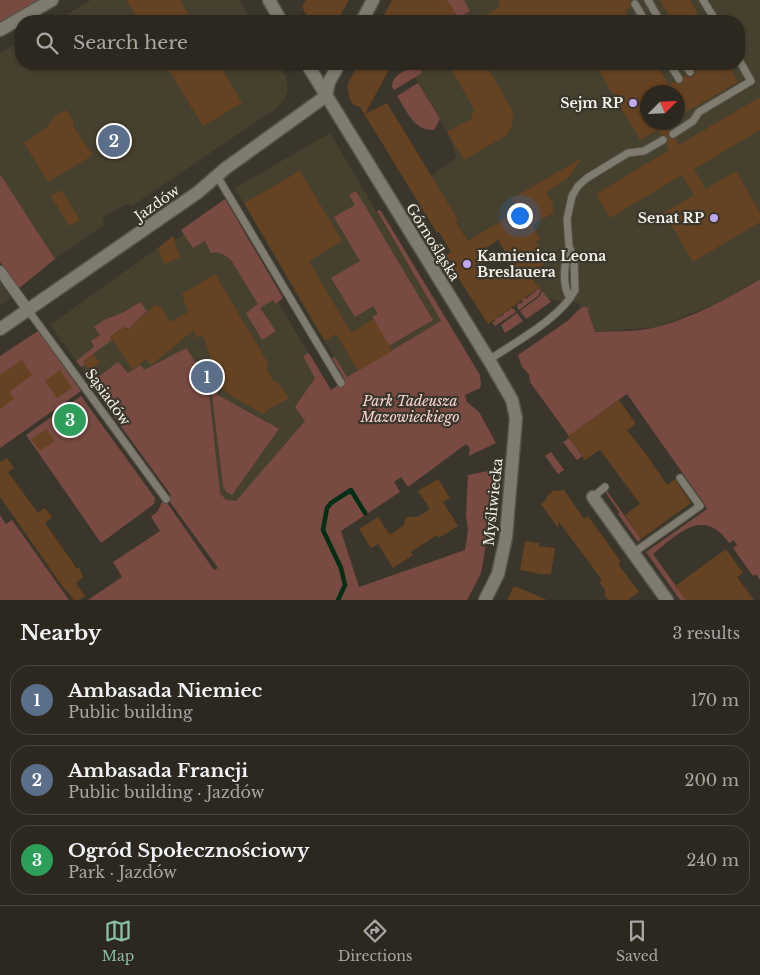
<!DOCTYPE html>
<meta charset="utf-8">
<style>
:root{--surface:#2c2820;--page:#38342d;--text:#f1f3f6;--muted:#a6a6a5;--line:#48443e;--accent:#8abfa5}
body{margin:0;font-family:"Libre Baskerville",serif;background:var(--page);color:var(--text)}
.compass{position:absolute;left:640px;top:85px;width:45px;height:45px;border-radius:50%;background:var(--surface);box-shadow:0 1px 4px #0004;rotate:66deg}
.you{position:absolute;left:519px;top:215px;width:18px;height:18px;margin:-12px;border:4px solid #fff;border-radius:50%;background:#1a73e8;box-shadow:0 0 0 8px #1a73e833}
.badge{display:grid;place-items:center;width:32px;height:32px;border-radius:50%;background:var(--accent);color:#fff;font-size:16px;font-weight:700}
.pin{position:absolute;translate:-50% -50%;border:2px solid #fff;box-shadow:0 1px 5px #0006}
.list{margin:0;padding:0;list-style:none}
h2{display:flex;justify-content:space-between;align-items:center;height:65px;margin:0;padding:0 20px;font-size:21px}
h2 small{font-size:16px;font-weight:400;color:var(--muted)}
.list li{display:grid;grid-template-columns:32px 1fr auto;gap:15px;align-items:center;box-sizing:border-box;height:70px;margin:0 10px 10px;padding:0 10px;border:1px solid var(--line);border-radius:20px}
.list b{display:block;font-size:19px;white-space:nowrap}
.list p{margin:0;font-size:16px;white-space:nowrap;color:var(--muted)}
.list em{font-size:16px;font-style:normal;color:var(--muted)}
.icon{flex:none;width:28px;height:28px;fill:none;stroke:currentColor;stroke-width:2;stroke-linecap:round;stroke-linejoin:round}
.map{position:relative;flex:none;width:760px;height:600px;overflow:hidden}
.search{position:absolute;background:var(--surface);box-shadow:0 1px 4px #0004;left:15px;right:15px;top:15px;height:55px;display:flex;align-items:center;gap:12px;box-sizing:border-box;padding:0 18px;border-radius:20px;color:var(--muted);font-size:19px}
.sheet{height:305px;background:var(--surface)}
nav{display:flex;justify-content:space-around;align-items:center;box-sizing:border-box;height:70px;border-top:1px solid var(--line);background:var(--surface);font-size:14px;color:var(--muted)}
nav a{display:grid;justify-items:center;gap:2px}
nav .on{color:var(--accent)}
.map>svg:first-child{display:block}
</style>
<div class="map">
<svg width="760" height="600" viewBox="0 0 760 600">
<rect width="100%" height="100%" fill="#3a362b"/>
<path fill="#46402e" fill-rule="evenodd" d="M91,0H239L252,21H55Z
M392,0H760V279L724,301L657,327L595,332L588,311L589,308L585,306L581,307L579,303L549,299L539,288L499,222L468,241L430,177L457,157L447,132L407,64H739V21H381ZM648,92H678V122H648Z
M21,41V64H278L286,77L288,88L286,96L278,107L132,206L126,204L103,217L104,225L55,259L0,174V53Z
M330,133L441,321L347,377L312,321L235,188Z
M220,207L360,438L207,542L92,382L93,380L87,372L85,373L50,325L173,237L175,240Z
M0,282L11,298L0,306Z"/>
<path fill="#794a41" d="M0,0H43L0,26Z
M447,0H464L470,11L458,18Z
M411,68L420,69L422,73L394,90L392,87C392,76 402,72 411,68Z
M418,83L440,119L434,130C414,131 407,111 397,96Z
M0,174L55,259L18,289L0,262Z
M356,191L433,320L389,346L372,317L378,314L373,306L355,317L331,278L360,261L334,217L355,205L349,195Z
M225,199L283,298L276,304L273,300L260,308L276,331L262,340L246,313L258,304L231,260C225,255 219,251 211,253L205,241L193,248L181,230Z
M379,210L381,211L480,375L481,384L480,388L465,395L467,402L479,412L496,443L469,456L470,448L466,444L408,487L401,477L394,482L400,492L341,531L359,587L465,550L468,530L466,515L468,475L493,470L485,550L481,573L467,600H88L122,577L113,562L160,531L151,517L158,511L162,502L165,500L214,570L218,568L167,498L171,495L90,384L92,382L118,362L128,373L141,365L144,370L186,348L205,376L208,384L220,493L226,500L236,501L305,421L295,407L315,378L303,356L309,353L331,390L345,380L332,358L335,357L347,377L441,321L377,211Z
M760,279V580L756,574L753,576L733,548L737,545L734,540L729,543C725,538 721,532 715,529C693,515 670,541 653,554L686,600H680L646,552L707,509L703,502L627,394L569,436L530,382L529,374L522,367L518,355L566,322C573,317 577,309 585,306L586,308L589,307L588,311L595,332C615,331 638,332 657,327C694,317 728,299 760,279Z
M539,288L541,290L538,296L519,310L517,307L518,303L520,304L523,302L522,300L524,298L526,299Z
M542,291L551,302L526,319L520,311L539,297Z
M140,302L147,311L129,329L124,327L110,337L112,340L83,361L85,364L81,367L76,361L94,347L91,341L100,335L94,327L104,320L124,312Z
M510,308L514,309L516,312L495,326L492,323L495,321L494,319L504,315L503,313L510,310Z
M517,313L523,321L505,333L501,325Z
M38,331L81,391L0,448V356Z
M211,388L218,395L279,429L232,495L226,492L223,485Z
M81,396L155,498L154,504L101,543L26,435Z
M569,438L582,456L577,460L563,442Z
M551,452L564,470L558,474L545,456Z
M607,491L641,539L638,542L618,514L619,512L606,493Z
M0,515L6,524L12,520L69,600H0Z"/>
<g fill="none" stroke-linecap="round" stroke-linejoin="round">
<path stroke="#002f16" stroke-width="4.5" d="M338,600L345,585L341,568L323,530L327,508L331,503L351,490L365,513"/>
</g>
<path fill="#654221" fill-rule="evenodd" d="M126,0H180L193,21H139Z
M306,0H349L337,21H310L302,7Z
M392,0H447L460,21H381Z
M499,0H632L630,4L631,7L625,11L631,21H475L499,7Z
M660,0H690L702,21H672Z
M165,64H219L242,103L203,126Z
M358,64H392L365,114L387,103L458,220L456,222L468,241L518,210L511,199L582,158L567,179L546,192L553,204V213L532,225L540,238L536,241L548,262L529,273L539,288L488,324L444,256L451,252L439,232L437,233L360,107L354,105L350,100L347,86ZM498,240L513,265L495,276L489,267H486L478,253Z
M448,64H485L514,113L513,114L512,125L507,135L464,160L447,132L471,119L474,109Z
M595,64H656L669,85L674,82L677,84H681L684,81V76L686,75L688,77H692L695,74V70L704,64H728L738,82L678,117V92H648V122H669L667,124L670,130L668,132V136L671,139H675L679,145L760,97V130L694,169L706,189L736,171L760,213V222L693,262L664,213L694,195L682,175L610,218L596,194L669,150L666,145L668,140L665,135H660L657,130L640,140Z
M66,110L74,123L73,126L93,155L48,182L24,143L47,127L55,116Z
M300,171L342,241L309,261L351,333L374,319L392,351L358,371L336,334L325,341L244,203Z
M61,190L80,220L69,226L51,196Z
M173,236L180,257L164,265L158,248Z
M215,274L268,363L266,368L274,382L277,381L289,398L266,411L264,415L230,395L216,383L221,379L212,362L203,335L196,338L194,330L151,365L146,359L133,370L110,337L124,327L128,330L155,305L161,307L170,322L188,312L182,294Z
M93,354L100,363L89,371L83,361Z
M22,360L32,375L9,392L14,399L0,409V375Z
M60,370L72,388L57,398L45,381Z
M619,400L636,424L627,430L646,454L667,485L675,479L691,503L641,539L625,515L640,504L600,450L585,460L568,436Z
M46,429L55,441L40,451L31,439Z
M7,458L14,468L8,472L38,513L45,508L52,517L45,523L77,569L79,567L83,577L76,583L85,596L79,600H74L66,590H65L0,497V460L1,462Z
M438,479L450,498L443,502L458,526L439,538L437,535L411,552L413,555L393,568L378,544L371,548L359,529L378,517L390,535L404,525L405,519L408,517H417L430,509L418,491Z
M564,490L584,519L588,516L621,562L618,564L639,592L628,600H610L606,598L605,596V590L599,582L602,580L559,522L558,528L541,504L545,501L547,496L553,491Z
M525,541L539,543V546L555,548L551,574H541L520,570Z
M726,549L743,573L737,577L754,600H686L675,586Z
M514,586L517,587L547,600H507Z"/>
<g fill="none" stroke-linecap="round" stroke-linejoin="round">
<g stroke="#57544a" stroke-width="9">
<path id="service" d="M648,0L660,21
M703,0L716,21
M635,4L645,21
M670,64L679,79
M685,64L690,72
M673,134L693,121L699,112L751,81L739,60
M217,176L341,383
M569,247C565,261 561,284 570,298
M28,310L166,499
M489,360C515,342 561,318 575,290L574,260L569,246L567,219L572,196L578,186L587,178L628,153L644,151L663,140
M593,497L605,487
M633,553L700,506L680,478"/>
</g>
<g stroke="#57544a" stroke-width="12">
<path id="pedestrian" d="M0,271L28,310"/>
</g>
<g stroke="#57544a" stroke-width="15">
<path id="minor" d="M362,21L373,0
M0,30L52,0
M0,329L197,193L226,168L326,96L329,82L339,64
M593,497L667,600"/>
</g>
<g stroke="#57544a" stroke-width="15">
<path id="tertiary" d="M269,0L281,21
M307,64L489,360L512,400L516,418L506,537L498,574L485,600"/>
</g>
<use href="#service" stroke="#7f7b6e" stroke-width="7"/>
<use href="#pedestrian" stroke="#7f7b6e" stroke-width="10"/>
<use href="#minor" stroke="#7f7b6e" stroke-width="12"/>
<use href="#tertiary" stroke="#7f7b6e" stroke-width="12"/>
</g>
<g fill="#c1a8f3" stroke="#3a362b" stroke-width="2">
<circle cx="633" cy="103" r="5"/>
<circle cx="714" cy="218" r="5"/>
<circle cx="467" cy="264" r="5"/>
</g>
<g text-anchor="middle" stroke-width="4.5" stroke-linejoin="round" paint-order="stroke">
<g font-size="14" font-weight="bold" fill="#f1efe8" stroke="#3a362b" text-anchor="end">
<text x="623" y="108">Sejm RP</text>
<text x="704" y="223">Senat RP</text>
<text x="477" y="261" text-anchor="start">Kamienica Leona<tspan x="477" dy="16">Breslauera</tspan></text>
</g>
<g font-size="14" fill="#f1efe8" stroke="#3a362b">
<text transform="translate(157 203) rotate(-35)" y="5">Jazdów</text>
<text transform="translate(433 242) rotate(58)" y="5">Górnośląska</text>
<text transform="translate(108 397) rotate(54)" y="5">Sąsiadów</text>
<text transform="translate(493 502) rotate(-84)" y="5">Myśliwiecka</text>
</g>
<g font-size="14" font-style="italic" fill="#f7d5ce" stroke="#3a362b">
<text x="410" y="406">Park Tadeusza<tspan x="410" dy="16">Mazowieckiego</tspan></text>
</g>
</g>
</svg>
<svg class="compass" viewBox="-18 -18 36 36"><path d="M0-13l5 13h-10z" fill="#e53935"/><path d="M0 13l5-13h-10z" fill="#a6a6a5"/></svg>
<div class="you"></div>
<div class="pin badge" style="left:207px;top:377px;background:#5c6f8a">1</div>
<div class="pin badge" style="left:114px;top:141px;background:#5c6f8a">2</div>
<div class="pin badge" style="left:70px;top:420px;background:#2e9e5b">3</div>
<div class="search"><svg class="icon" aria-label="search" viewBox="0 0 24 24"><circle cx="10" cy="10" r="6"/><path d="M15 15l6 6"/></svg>Search here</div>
</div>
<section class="sheet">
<h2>Nearby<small>3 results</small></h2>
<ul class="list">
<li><span class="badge" style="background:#5c6f8a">1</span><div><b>Ambasada Niemiec</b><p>Public building</p></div><em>170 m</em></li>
<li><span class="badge" style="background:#5c6f8a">2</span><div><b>Ambasada Francji</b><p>Public building · Jazdów</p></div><em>200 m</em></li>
<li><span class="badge" style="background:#2e9e5b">3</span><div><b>Ogród Społecznościowy</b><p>Park · Jazdów</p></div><em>240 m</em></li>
</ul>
</section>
<nav>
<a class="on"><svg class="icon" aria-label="map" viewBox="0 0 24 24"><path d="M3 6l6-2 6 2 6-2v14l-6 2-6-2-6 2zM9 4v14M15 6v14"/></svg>Map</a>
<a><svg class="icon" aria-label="directions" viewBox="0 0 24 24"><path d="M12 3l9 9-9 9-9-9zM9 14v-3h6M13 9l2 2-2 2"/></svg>Directions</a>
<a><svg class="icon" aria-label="saved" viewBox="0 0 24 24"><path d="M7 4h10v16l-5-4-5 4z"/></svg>Saved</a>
</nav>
